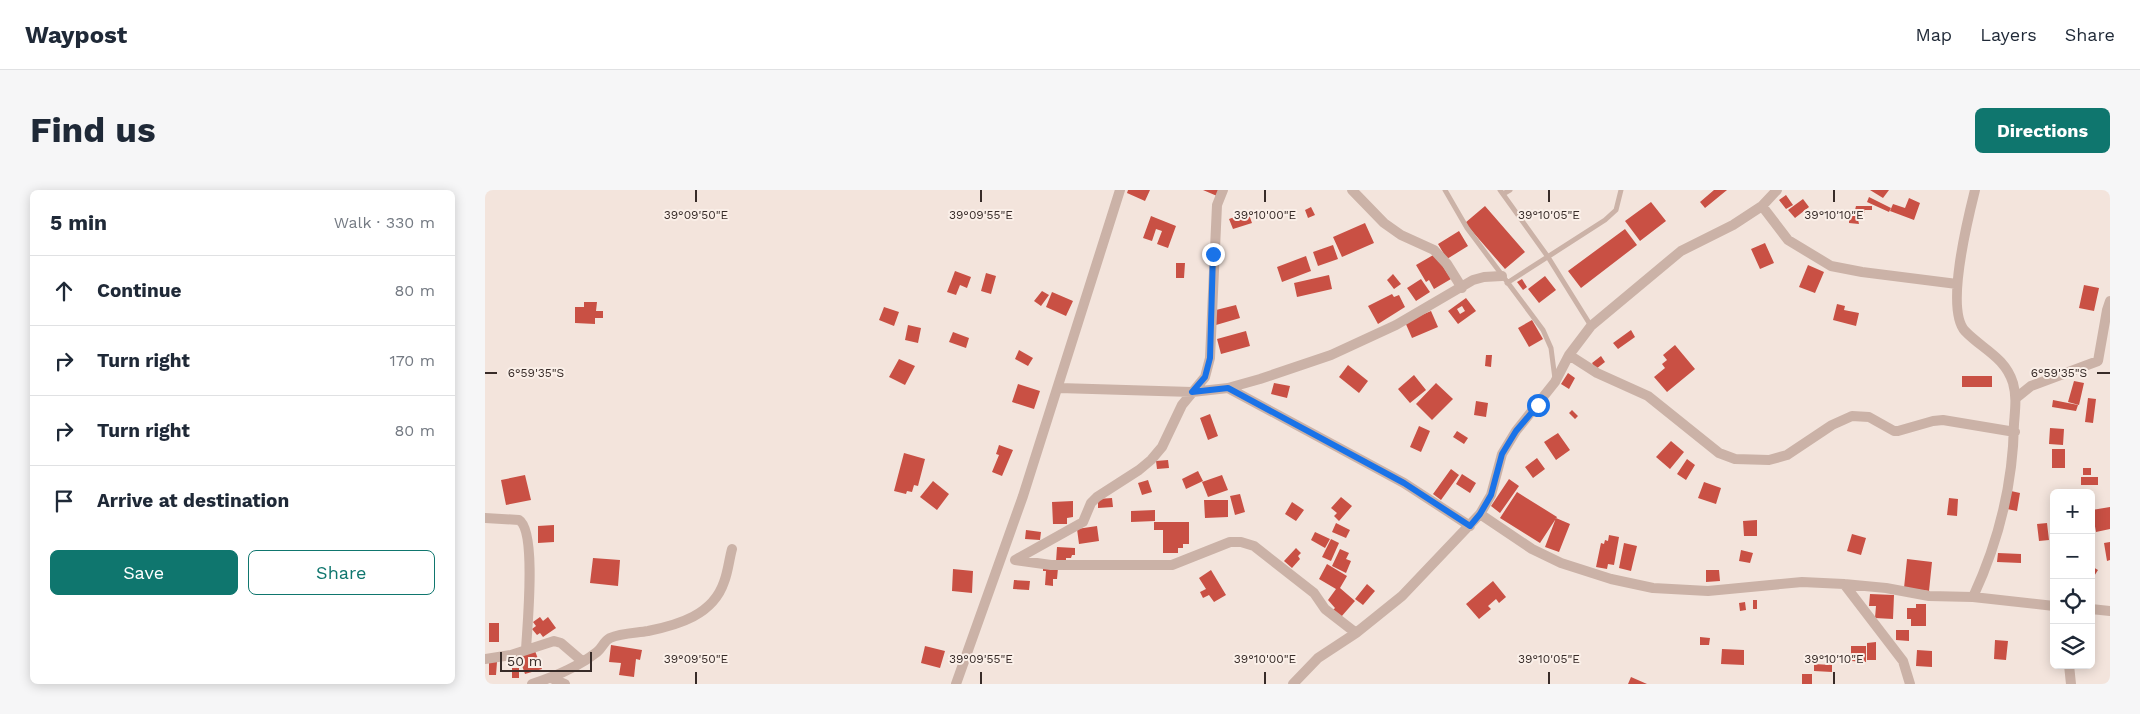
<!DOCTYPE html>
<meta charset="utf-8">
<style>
:root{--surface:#fff;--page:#f6f6f7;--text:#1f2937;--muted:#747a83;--line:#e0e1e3;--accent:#0f766e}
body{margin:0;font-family:"Work Sans",sans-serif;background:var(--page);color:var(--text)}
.controls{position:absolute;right:15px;bottom:15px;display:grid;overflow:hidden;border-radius:8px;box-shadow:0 2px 12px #0003}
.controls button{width:45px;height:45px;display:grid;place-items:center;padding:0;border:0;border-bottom:1px solid var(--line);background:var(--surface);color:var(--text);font:25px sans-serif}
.scale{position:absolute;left:15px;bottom:12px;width:92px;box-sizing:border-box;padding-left:5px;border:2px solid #372b28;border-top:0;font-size:14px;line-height:18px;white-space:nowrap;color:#372b28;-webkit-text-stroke:4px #faefe8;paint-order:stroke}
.stop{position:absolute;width:15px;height:15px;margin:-11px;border:4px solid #1a73e8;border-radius:50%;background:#fff}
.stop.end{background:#1a73e8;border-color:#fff;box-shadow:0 1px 5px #0008}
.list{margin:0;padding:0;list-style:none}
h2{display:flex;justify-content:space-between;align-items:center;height:65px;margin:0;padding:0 20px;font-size:21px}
h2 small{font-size:16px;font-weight:400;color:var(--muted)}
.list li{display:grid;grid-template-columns:32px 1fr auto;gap:15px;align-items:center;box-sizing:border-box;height:70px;padding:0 20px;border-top:1px solid var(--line)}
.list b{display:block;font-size:19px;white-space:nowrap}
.list em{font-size:16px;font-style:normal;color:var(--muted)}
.actions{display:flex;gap:10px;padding:15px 20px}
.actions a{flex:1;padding:11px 0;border:1px solid var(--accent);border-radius:8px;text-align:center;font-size:18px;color:var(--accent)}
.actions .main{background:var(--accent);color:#fff}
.icon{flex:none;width:28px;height:28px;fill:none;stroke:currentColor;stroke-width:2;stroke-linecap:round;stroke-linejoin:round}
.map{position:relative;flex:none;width:1625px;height:494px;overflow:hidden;border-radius:8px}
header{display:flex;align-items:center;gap:30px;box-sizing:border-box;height:70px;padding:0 25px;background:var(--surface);border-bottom:1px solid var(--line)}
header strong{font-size:24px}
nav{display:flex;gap:28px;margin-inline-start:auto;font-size:18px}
.intro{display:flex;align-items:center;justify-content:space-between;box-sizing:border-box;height:120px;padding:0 30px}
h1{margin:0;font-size:35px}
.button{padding:12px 22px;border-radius:8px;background:var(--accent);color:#fff;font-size:18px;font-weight:700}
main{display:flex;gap:30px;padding:0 30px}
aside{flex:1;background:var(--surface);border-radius:8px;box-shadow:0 2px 12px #0003}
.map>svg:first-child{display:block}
</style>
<header>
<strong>Waypost</strong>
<nav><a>Map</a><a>Layers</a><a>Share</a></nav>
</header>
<div class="intro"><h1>Find us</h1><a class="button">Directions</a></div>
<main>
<aside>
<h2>5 min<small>Walk · 330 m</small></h2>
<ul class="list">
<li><svg class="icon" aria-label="ahead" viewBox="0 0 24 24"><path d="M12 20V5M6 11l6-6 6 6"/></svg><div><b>Continue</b></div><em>80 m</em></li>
<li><svg class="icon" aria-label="right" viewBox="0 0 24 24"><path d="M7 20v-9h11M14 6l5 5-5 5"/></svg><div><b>Turn right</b></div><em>170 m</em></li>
<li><svg class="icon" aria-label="right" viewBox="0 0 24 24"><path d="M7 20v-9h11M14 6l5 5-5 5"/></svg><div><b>Turn right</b></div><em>80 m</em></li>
<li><svg class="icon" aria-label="arrive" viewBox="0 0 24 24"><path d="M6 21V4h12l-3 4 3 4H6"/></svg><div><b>Arrive at destination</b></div></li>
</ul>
<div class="actions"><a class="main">Save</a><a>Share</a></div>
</aside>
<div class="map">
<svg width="1625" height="494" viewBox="0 0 1625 494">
<rect width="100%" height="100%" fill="#f3e4dc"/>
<path fill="#c95044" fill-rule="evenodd" d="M643,0H665L660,11L642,3Z
M718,0H735L732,6Z
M1229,0H1242L1220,18L1215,12Z
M1385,0H1404L1398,8Z
M1301,5L1308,15L1301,19L1294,10Z
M1384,7L1406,18L1404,22L1382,12Z
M1424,8L1435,13L1429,30L1405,21L1408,14L1420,18Z
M1318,9L1324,17L1310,28L1303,20Z
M1166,12L1181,31L1155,51L1140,31Z
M1000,16L1040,62L1020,79L980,33Z
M1371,16H1387V20H1380V23H1376V20H1370Z
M826,17L830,25L823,28L820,20Z
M763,22L767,33L748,39L744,29Z
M1364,25H1372L1374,34L1364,33Z
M666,26L691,36L683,58L672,54L677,41L671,39L667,51L658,48Z
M880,33L889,53L857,67L848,47Z
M1140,39L1152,55L1096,98L1083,81Z
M974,41L983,56L962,69L953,54Z
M1280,53L1289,73L1275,79L1266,59Z
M848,55L853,69L833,76L828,62Z
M950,64L966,89L949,99L944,90L941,92L931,75Z
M821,66L826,81L797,92L792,77Z
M691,73H700L699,88H691Z
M1323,75L1339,82L1330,103L1314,97Z
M470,81L486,87L482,98L475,95L471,105L462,102Z
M501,83L511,86L506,104L496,101Z
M908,84L916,94L909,99L902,90Z
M844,85L847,99L812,107L809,93Z
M1060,86L1071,100L1054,113L1043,99Z
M936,89L945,102L931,111L922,98Z
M1037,89L1042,97L1038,100L1032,92Z
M1599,95L1614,98L1609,121L1594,118Z
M557,101L564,105L556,116L549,111Z
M567,102L588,111L581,126L561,117Z
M907,104L909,107L914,105L920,117L893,134L883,116Z
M981,108L991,121L973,134L963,121ZM977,116L980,121L975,124L972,119Z
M99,112H112L111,121H118V128H110V134L90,133V117H99Z
M1352,114L1360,116L1359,120L1374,123L1371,136L1348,130Z
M751,115L755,128L731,135L727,121Z
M399,117L414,122L409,136L394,130Z
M946,121L953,137L927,148L920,132Z
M1047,130L1058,149L1044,157L1033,138Z
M423,135L436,138L433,153L420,150Z
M1146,140L1150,147L1133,159L1128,153Z
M761,141L765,156L736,164L732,149Z
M468,142L484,148L481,158L464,152Z
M1190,155L1210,179L1182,202L1169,187L1180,178L1177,174L1182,170L1178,165Z
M534,160L548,168L543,176L530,169Z
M1001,165H1007L1006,177L1000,176Z
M1116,166L1120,172L1111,179L1107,173Z
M414,169L430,176L420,195L404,187Z
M863,175L883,191L874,203L854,187Z
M1083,183L1090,188L1084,199L1076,194Z
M929,185L941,200L925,213L913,199Z
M1477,186H1507V197H1477Z
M1589,191L1599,193L1594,215L1583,212Z
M789,193L805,196L802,208L786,204Z
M951,193L968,209L947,230L931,214Z
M533,194L555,201L549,219L527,212Z
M1603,208L1611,209L1608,233L1600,232Z
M1568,210L1593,215L1591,221L1567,217Z
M991,211L1003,213L1001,227L989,225Z
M1087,220L1093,226L1090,229L1084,223Z
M725,224L733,246L723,250L715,228Z
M934,236L945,241L936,262L925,257Z
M1565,238L1579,239L1578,255L1564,254Z
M972,241L983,248L979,254L968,247Z
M1073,243L1085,260L1071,270L1059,252Z
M1186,251L1199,262L1185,279L1171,267Z
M514,255L528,260L517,286L507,282L514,265L511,264Z
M1567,259H1580V278H1567Z
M419,263L440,269L433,296L429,295L427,302L422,301L421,304L409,301Z
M1052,268L1060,279L1048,288L1040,277Z
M1202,269L1210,275L1201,290L1192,284Z
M683,270L684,278L672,279L671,271Z
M1598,278H1606V285H1598Z
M966,279L974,285L956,310L948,304Z
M713,281L718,291L701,299L697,289Z
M977,284L991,293L985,303L971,294Z
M40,285L46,310L21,315L16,290Z
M737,285L743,300L723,307L717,292Z
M1596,287H1613V295H1596Z
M1024,289L1034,296L1015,323L1006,316Z
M663,290L667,302L657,305L653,293Z
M448,291L464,304L452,320L435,307Z
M1219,292L1236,298L1231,314L1213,308Z
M1526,301L1535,303L1532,321L1522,319Z
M1032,302L1072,327L1055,353L1015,328Z
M755,304L760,322L750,325L745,306Z
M856,307L867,316L854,331L849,326L852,323L846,318Z
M627,308L628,317L613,318V309Z
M1464,308L1473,309L1472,326L1462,325Z
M719,310H743V327L720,328Z
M588,311V327L582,328V334H568L567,312Z
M807,312L819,320L811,331L800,324Z
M1625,317V339L1611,342L1607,320Z
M670,320V331L646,332V321Z
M1071,328L1085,334L1074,362L1060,357Z
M1272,330V346H1259L1258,331Z
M669,332H704V354H698V358H693V363H678V340H669Z
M851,333L865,340L861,348L847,342Z
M1562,333L1564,350L1554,351L1552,334Z
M69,335V352L53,353V336Z
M612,336L614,351L594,354L592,339Z
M541,340L556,342L555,350L540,349Z
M830,342L845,349L840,358L826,350Z
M1606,343H1609V355H1606Z
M1367,344L1381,348L1376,365L1362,361Z
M1124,345L1134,347L1129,375L1123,374L1122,379L1111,377L1116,353L1119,354L1120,350L1123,351Z
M846,349L854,353L846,371L837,367Z
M1625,352V370L1622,371L1619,353Z
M1139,353L1152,356L1146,381L1134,378Z
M572,357L590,358V365H587L586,368H581V372H571Z
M811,358L816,363L813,366L815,369L807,378L799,371Z
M855,359L864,363L861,369L866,371L861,383L847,376Z
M1256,360L1268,363L1265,373L1254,371Z
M1513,363L1536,364V373L1512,372Z
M108,368L135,370L133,396L105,393Z
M1422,369L1447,372L1444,401L1419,398Z
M842,374L862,386L855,398L870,411L856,427L848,420L850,418L843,410L851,399L834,389Z
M558,376L573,378L572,389H568V396L560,395L561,381H558Z
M1608,377L1613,380L1606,391V380Z
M468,379L488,381L487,403L467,401Z
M726,380L741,405L729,412L724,405L718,408L715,402L721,399L714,388Z
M1221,380H1234L1235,391L1221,392Z
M529,390L545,391L544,400L528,399Z
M1008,391L1021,407L1014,413L1011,409L1003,416L1006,419L994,429L981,414Z
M882,394L890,401L878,415L870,409Z
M1385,404L1409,405L1408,429L1390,428L1391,416H1384Z
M1268,410H1272V419H1268Z
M1260,412L1261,420L1255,421L1254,413Z
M1431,414H1441V436H1426V429H1422V418H1431Z
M55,427L58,431L63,427L71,438L58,447L55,443L52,445L47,439L51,436L48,432Z
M4,433H14V452H4Z
M1411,440H1424V451L1411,450Z
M1215,447L1225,448L1224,455H1215Z
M1510,450L1523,451L1521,470L1509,469Z
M1391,452V470H1382V453Z
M126,455L157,460L155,470L151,469L149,487L134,485L136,473L124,472Z
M440,456L460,461L455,478L436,473Z
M1366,456H1381V472L1366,471Z
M1237,459L1259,460V475L1236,474Z
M1432,460L1447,461V477L1431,476Z
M50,461L57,479L40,484L34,467Z
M4,472H12L11,485H4Z
M1329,474L1347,475V482L1329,481Z
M27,478H34V488H27Z
M1317,484H1327V494H1317Z
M1146,487L1162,494H1143Z"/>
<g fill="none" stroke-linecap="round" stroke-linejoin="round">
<path stroke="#cbb2a7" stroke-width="5" d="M960,0L982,38L1058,140L1066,158L1070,189
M1015,0L1063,67L1106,136
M1018,4L1025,0
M1022,93L1120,30L1131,20L1136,0"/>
<path stroke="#cbb2a7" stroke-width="10" d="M867,0L899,33L916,45L949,60L962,74L977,98
M1277,16L1303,50L1346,76L1377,82L1472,94
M1084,165L1112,183L1163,206L1234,263L1250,269L1284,270L1302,265L1347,235L1367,226L1384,227L1409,241H1413L1448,231L1458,230L1530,242
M574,198L707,202L743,198L775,189L846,165L911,135L988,90L999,87L1017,86
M743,198L919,293L985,336
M1531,208L1546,196L1613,171L1622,120L1625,111
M995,324L1047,359L1076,373L1126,389L1168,398L1223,401L1317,392L1359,394L1401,398L1444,406L1488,407L1569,416
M0,328L34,330C52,341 42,438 41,460
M530,370L598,332L606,313L612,307L654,280L666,270L677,257L697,215L720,187L725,168L732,15L738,0
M530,370L566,375H687L745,352H756L769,356L829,403L840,419L871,443
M1359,394L1418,471L1425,494
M1488,407C1513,353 1528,293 1529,234C1530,220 1532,207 1528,193C1520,167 1497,159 1480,141C1460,119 1483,28 1490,0
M1606,419L1625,421
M0,469L26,465L69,451L76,453L97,471
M1584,475L1586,494
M66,488L80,494
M47,494C69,487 93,477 112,462C117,458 119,451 125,448C136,443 151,443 163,441C193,435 228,425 239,392C243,382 244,370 247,359
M471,494L538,306L635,0
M808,494L833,468L871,443L917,406L995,324L1006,305L1017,264L1031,241L1070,192L1084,165L1106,136L1196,61L1248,35L1277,16L1292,0"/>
</g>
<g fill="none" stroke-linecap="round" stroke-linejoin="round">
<path stroke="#1a73e8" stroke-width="6" d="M728,64L725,168L720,187L707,202L743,198L919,293L985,336L995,324L1006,305L1017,264L1031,241L1053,215"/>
</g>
<path fill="none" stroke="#372b28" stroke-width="2" d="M211,0V12M496,0V12M780,0V12M1064,0V12M1349,0V12M0,183H12M1612,183H1625M211,482V494M496,482V494M780,482V494M1064,482V494M1349,482V494"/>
<g font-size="12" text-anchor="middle" fill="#372b28" stroke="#faefe8" stroke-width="4" stroke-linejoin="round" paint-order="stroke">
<text x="211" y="29">39°09'50"E</text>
<text x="496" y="29">39°09'55"E</text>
<text x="780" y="29">39°10'00"E</text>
<text x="1064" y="29">39°10'05"E</text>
<text x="1349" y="29">39°10'10"E</text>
<text x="51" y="187">6°59'35"S</text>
<text x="1574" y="187">6°59'35"S</text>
<text x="211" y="473">39°09'50"E</text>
<text x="496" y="473">39°09'55"E</text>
<text x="780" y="473">39°10'00"E</text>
<text x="1064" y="473">39°10'05"E</text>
<text x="1349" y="473">39°10'10"E</text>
</g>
</svg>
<div class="controls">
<button>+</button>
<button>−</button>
<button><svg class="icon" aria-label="locate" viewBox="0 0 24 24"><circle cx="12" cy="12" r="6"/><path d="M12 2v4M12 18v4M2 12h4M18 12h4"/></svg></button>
<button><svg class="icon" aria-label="layers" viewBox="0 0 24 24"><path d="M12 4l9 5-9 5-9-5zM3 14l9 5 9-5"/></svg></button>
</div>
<div class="scale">50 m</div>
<div class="stop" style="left:1053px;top:215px"></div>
<div class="stop end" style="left:728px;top:64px"></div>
</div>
</main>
